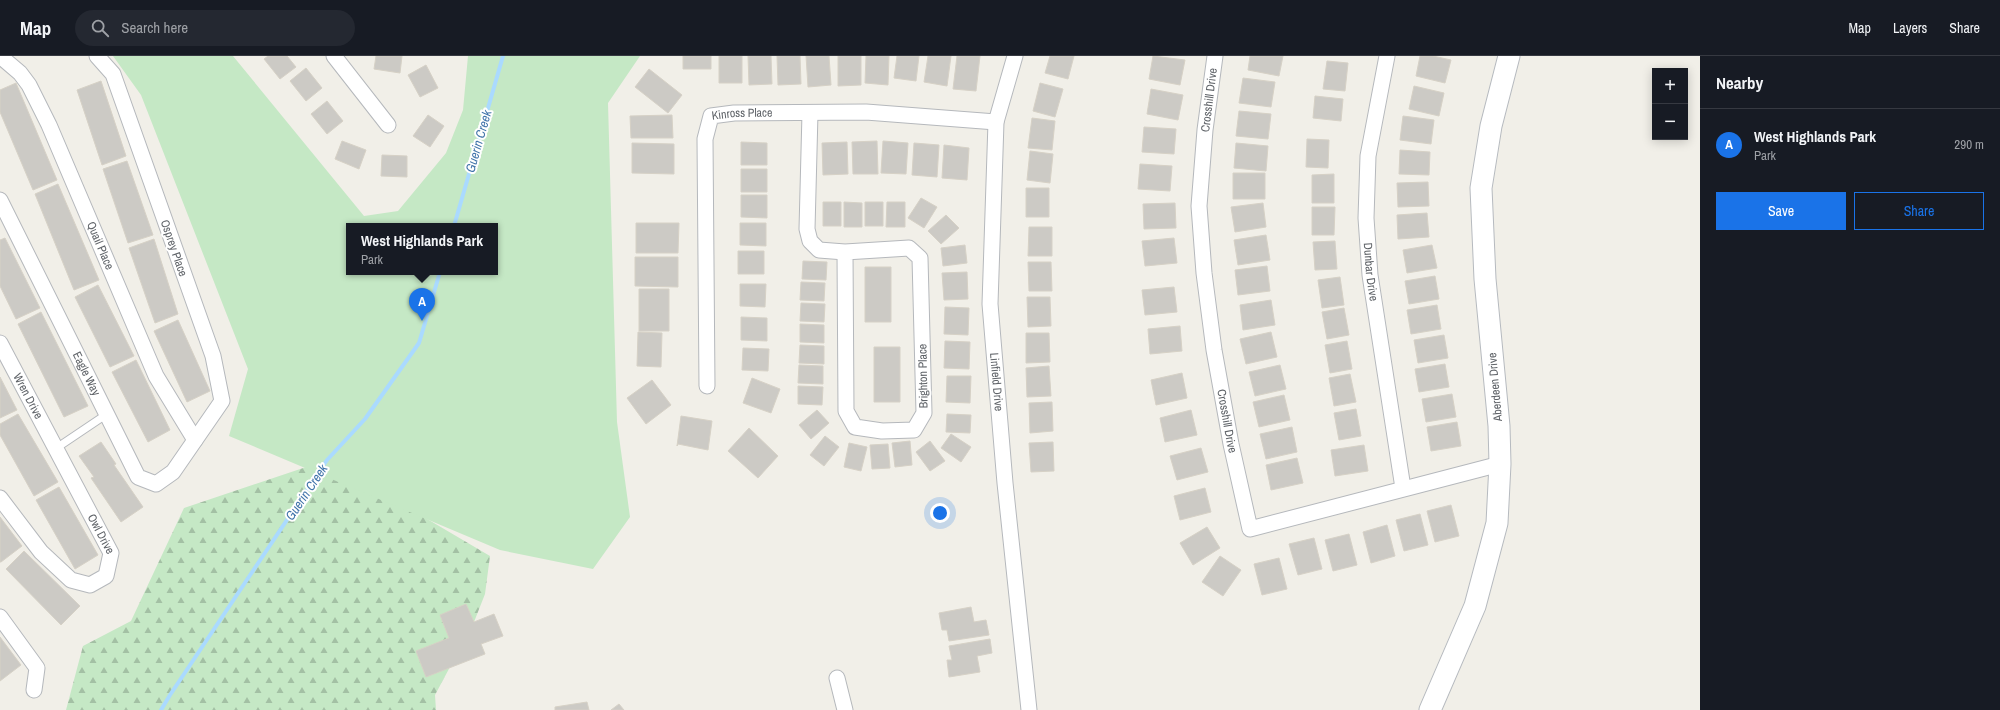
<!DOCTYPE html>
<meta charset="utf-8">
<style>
:root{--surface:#171b24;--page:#242831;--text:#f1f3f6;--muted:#9ea1a6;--line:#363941;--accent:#1a73e8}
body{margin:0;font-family:"Archivo Narrow",sans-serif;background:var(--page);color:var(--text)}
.controls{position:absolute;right:12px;top:12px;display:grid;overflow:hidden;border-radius:0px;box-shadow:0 2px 10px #0003}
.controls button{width:36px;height:36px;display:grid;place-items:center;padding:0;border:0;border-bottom:1px solid var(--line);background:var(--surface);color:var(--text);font:20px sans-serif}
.you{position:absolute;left:940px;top:457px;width:14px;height:14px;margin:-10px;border:3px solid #fff;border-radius:50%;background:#1a73e8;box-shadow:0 0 0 6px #1a73e833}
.badge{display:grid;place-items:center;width:26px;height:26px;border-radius:50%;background:var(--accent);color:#fff;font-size:13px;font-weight:700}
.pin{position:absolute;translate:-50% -33px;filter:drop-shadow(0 1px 2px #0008)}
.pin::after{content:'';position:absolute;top:21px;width:14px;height:12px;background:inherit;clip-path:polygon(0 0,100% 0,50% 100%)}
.popup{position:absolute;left:346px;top:167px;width:152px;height:52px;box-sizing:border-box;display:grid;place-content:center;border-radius:0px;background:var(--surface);filter:drop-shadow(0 1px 3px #0005);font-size:13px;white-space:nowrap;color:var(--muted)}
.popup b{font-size:15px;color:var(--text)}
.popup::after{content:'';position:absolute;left:50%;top:100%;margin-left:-8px;border:8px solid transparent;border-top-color:var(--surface)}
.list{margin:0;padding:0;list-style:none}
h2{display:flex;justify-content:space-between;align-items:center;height:52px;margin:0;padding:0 16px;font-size:17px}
h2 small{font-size:13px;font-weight:400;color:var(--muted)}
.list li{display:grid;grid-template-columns:26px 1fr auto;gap:12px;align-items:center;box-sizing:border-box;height:72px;padding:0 16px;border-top:1px solid var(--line)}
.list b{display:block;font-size:15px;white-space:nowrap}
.list p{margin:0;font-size:13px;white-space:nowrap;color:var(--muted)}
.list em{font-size:13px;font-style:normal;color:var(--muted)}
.actions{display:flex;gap:8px;padding:12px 16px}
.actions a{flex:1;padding:9px 0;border:1px solid var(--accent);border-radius:0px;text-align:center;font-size:14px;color:var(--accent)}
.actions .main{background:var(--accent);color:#fff}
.icon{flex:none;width:22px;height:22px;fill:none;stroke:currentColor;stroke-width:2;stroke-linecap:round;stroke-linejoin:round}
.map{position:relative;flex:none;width:1700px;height:654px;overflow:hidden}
header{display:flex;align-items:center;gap:24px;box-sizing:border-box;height:56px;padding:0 20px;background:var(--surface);border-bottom:1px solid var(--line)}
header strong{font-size:19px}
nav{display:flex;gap:22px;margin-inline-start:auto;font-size:14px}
.search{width:280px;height:36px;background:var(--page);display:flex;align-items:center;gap:10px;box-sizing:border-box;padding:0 14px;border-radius:22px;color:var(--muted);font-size:15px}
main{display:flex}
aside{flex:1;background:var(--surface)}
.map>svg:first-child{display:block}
</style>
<header>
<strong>Map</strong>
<div class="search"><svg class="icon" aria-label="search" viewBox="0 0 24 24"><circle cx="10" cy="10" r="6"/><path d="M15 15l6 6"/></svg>Search here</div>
<nav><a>Map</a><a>Layers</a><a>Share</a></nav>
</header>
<main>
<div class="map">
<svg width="1700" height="654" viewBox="0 0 1700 654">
<defs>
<pattern id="forest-firs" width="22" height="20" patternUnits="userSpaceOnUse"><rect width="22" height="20" fill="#c5e8c5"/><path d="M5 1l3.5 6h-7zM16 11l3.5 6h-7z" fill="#a3c0a4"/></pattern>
</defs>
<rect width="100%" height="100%" fill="#f1efe8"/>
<path fill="url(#forest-firs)" d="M327,404L490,500L485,538L474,566L435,639L436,654H66L83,590L131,565L184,452Z"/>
<path fill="#c5e8c5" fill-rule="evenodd" d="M113,0H233L364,160L398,155L446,97L463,54L468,0H640L608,47L617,366L630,461L593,513L500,494L229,380L248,313L141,39ZM349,170H495V216H349Z"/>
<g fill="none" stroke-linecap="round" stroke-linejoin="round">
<path stroke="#aadaff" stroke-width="4" d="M454,170L503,0
M161,654L170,639L327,404L365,363L419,287L440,216"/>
</g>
<path fill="#cccac5" stroke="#d6d1c6" d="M268,0H287L296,11L280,23L264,3Z
M376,0H402L400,17L374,13Z
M683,0H711V13H683Z
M719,0H742V27H719Z
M748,0H771L772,28L749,29Z
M777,0H800L801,28L778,29Z
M806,0H829L831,29L808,31Z
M838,0H861V29L838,30Z
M866,0H889L888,29L865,27Z
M897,0H919L916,25L894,22Z
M928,0H951L947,30L924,26Z
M957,0H980L976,35L953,33Z
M1050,0H1074L1068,23L1045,17Z
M1153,0L1185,4L1180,29L1149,23Z
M1250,0H1283L1279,20L1248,14Z
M1420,0H1433L1451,4L1445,27L1416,20Z
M1327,5L1348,7L1345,35L1323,33Z
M426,9L438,32L420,41L408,19Z
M306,12L322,32L306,45L290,25Z
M649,13L682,39L668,57L635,31Z
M1243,22L1275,26L1271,51L1239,47Z
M101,25L126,100L102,109L77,34Z
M16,27L57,124L33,134L0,56V34Z
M1040,27L1063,33L1055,61L1033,55Z
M1414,30L1444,37L1439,60L1409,53Z
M1151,33L1183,39L1178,64L1147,58Z
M1315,40L1343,43L1341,65L1313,62Z
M327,45L343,65L327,78L311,58Z
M1239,55L1271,58L1268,83L1236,80Z
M428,59L444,70L430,91L413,80Z
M672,59L673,82H631L630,60Z
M1403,60L1434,64L1431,88L1400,84Z
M1032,62L1055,65L1052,94L1028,92Z
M1144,71L1176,73L1174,98L1142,96Z
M1307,83L1329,84L1328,112L1306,111Z
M342,85L366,94L359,113L335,103Z
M877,85L878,118H853L852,86Z
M883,85L908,87L906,118L881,117Z
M741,86L767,87V109H741Z
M847,86L848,118L823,119L822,87Z
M632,87L674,88V118L632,117Z
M914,87L939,89L937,121L912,119Z
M1236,87L1268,90L1266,115L1234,112Z
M944,89L969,92L967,124L942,122Z
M1400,94L1430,96L1429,119L1399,118Z
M1030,95L1053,98L1050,127L1027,124Z
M382,99L407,100V121L381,120Z
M127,105L153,179L128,187L103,113Z
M1140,108L1172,110L1170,135L1138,133Z
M741,113H767V136H741Z
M1233,117H1265V143H1233Z
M1334,118V147H1312V119Z
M1428,126L1429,150L1398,151L1397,127Z
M58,128L99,224L74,234L35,138Z
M1026,132H1049V161H1026Z
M741,139H767V162L741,161Z
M921,142L937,151L924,172L908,162Z
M823,146H841V170H823Z
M844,146L862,147V171H844Z
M865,146H883V170H865Z
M887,146H905V171H886Z
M1175,147L1176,172L1144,173L1143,148Z
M1263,147L1266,171L1235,176L1231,151Z
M1312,151H1335L1334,179H1312Z
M1427,157L1429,181L1398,183L1397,159Z
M946,159L959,172L941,188L928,175Z
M636,167H679L678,197H636Z
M740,167H766V190L740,189Z
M1029,171H1052V200H1028Z
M1266,179L1270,204L1238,209L1234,184Z
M5,182L40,252L16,263L0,230V184Z
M1174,182L1177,207L1145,210L1142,185Z
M154,183L178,258L155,267L129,192Z
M1335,185L1337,213L1315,214L1313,186Z
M965,189L967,207L943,210L941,192Z
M1432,189L1437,212L1407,217L1403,194Z
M738,195H764V218H738Z
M635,201H678V231L635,230Z
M803,205L827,206L826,224L802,223Z
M1028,206H1051L1052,235H1029Z
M1267,210L1270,235L1238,239L1235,214Z
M865,211H891V266H865Z
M967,216L968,243L944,244L942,217Z
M1435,220L1439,243L1409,248L1405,225Z
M1340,221L1344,249L1322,252L1318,224Z
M801,226L825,227L824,245L800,244Z
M740,228H766L765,251L740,250Z
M98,229L134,300L110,311L75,241Z
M1174,231L1177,256L1145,259L1142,234Z
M639,233H669V275H639Z
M1027,241H1050L1051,270L1028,271Z
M1271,244L1275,269L1243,274L1240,249Z
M801,247L825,248L824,266L800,265Z
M1437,249L1441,273L1411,278L1407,254Z
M945,251L969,252L968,279L944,278Z
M1344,252L1349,279L1327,283L1322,256Z
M41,256L88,350L64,361L18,268Z
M741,261L767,262V285L741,284Z
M178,264L210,335L187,346L154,275Z
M800,268L824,269V287L800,286Z
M1180,270L1182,295L1150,298L1148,273Z
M638,276L662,277L661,311L637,310Z
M1271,276L1277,301L1246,308L1240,283Z
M1026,277H1049L1050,306L1026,307Z
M1444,279L1448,302L1418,307L1414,284Z
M945,285L970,286L969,313L944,312Z
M1347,285L1352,313L1330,317L1325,289Z
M800,289L824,290V308L799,307Z
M874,291H900V346H874Z
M743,292L769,293L768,315L742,314Z
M136,304L170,374L148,386L112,316Z
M1445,308L1449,331L1419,336L1415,313Z
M799,309L823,310V328L798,327Z
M1280,309L1286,333L1255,340L1249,316Z
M1049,310L1051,340L1027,341L1026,312Z
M1182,317L1187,342L1156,349L1151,324Z
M1350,318L1356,346L1334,350L1329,322Z
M947,320H971L970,347L946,346Z
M0,321L17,354L0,362Z
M752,322L780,333L771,357L743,347Z
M652,324L671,349L646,368L627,342Z
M798,330L823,331L822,349L798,348Z
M1452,338L1456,361L1426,366L1422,343Z
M1284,339L1290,364L1259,371L1253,346Z
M1052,346L1053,375L1030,377L1029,347Z
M1356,353L1361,380L1339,384L1334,357Z
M817,354L829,367L811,383L799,369Z
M1191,354L1197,379L1165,386L1160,362Z
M18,358L58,426L34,440L0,379V368Z
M947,358L971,359L970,377L946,376Z
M681,360L712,365L708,394L678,388L677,390Z
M1457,366L1461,390L1431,395L1427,371Z
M1292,371L1297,396L1266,403L1260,378Z
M749,372L778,400L758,422L728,395Z
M951,378L971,391L961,406L941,392Z
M825,380L839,391L824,410L810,399Z
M910,385L912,409L895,411L892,387Z
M930,385L945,405L930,415L916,396Z
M101,386L116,408L114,409L143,451L121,466L91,422L94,421L79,400Z
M1053,386L1054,415L1031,416L1029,387Z
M849,387L867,391L861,415L844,411Z
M888,388L890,412L872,413L870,389Z
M1364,389L1368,415L1335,420L1331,394Z
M1201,392L1208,416L1177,424L1170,400Z
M1297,402L1303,427L1271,434L1266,409Z
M59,431L98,499L75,513L36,444Z
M1205,432L1211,456L1180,464L1174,440Z
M1451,449L1459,480L1435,486L1427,455Z
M1420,458L1428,489L1404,495L1396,464Z
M0,461L22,490L1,506H0Z
M1387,469L1395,500L1371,507L1363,476Z
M1207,471L1220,492L1193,509L1180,487Z
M1349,478L1357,509L1333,515L1325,484Z
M1314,482L1322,513L1298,519L1289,488Z
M24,495L80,550L61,569L6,513Z
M1220,500L1241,514L1223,540L1202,526Z
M1279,502L1287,533L1262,539L1254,508Z
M466,548L474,566L494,558L503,580L481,588L485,598L426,621L416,595L449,582L440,559Z
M971,551L974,566L986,564L989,579L949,585L947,574H942L939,557Z
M0,581L21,609L0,625Z
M990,583L992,597L977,600L980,616L949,621L947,604H952L949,590Z
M587,646L589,654H555V651Z
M619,648L624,654H611Z"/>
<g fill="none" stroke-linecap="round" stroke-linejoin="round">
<g stroke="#b5b8bc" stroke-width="9">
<path id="lane" d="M55,393L107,358"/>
</g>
<g stroke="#b5b8bc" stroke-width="17">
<g id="street">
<path id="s1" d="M0,0L20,17L29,29L49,69L156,320L195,384"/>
<path d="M334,0L388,69"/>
<path id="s2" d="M1015,0L996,66L990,248L1005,427L1029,654"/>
<path id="s3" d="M1215,0L1205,74L1199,150L1204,217L1214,294L1231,388L1250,473L1500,408"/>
<path id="s4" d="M1387,0L1368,100L1366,162L1370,219L1403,432"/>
<path d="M810,57L807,173L810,185L819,194L845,196L846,355L855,371L882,375L914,374L924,357L920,202L909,192L845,196"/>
<path id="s5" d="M0,144L138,421L156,428L173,416L222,345L213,300L113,18L97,0"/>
<path id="s6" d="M0,287L111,497L106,520L90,529L71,524L41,496L0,442"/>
<path id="s7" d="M707,330L705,83L711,60L734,57L866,56L996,66"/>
<path d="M0,561L37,612L34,634"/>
<path d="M837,622L845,654"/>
</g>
</g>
<g stroke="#b6babf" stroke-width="23">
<path id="secondary" d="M1430,654L1475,550L1497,467L1500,408L1499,370L1485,223L1481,132L1491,70L1509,0"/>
</g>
<use href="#lane" stroke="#fff" stroke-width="7"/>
<use href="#street" stroke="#fff" stroke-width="15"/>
<use href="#secondary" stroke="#fff" stroke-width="21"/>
</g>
<g text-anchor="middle" stroke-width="4" stroke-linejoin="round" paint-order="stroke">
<g font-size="12" fill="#5f6368" stroke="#fff">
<text transform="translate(1209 44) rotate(-83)" y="4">Crosshill Drive</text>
<text dy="4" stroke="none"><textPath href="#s7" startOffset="302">Kinross Place</textPath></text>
<text dy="4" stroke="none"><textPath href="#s1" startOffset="217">Quail Place</textPath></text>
<text transform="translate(174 192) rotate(71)" y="4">Osprey Place</text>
<text dy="4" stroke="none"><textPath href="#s4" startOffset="218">Dunbar Drive</textPath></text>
<text dy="4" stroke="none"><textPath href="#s5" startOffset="194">Eagle Way</textPath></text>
<text transform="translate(923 320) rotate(-91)" y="4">Brighton Place</text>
<text dy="4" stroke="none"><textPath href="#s2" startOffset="329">Linfield Drive</textPath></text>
<text transform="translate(1495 331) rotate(-95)" y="4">Aberdeen Drive</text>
<text dy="4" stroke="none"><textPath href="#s6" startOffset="60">Wren Drive</textPath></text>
<text dy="4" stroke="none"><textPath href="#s3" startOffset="368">Crosshill Drive</textPath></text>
<text dy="4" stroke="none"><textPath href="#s6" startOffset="216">Owl Drive</textPath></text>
</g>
<g font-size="13" font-style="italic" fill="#4174aa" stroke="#fff">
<text transform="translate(478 85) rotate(-74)" y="5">Guerin Creek</text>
<text transform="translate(306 436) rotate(-56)" y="5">Guerin Creek</text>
</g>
</g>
</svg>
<div class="controls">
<button>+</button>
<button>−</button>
</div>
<div class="you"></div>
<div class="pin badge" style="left:422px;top:265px">A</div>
<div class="popup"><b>West Highlands Park</b>Park</div>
</div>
<aside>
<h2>Nearby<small></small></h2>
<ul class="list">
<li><span class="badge">A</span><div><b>West Highlands Park</b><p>Park</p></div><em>290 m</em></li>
</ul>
<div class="actions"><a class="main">Save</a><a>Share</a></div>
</aside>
</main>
